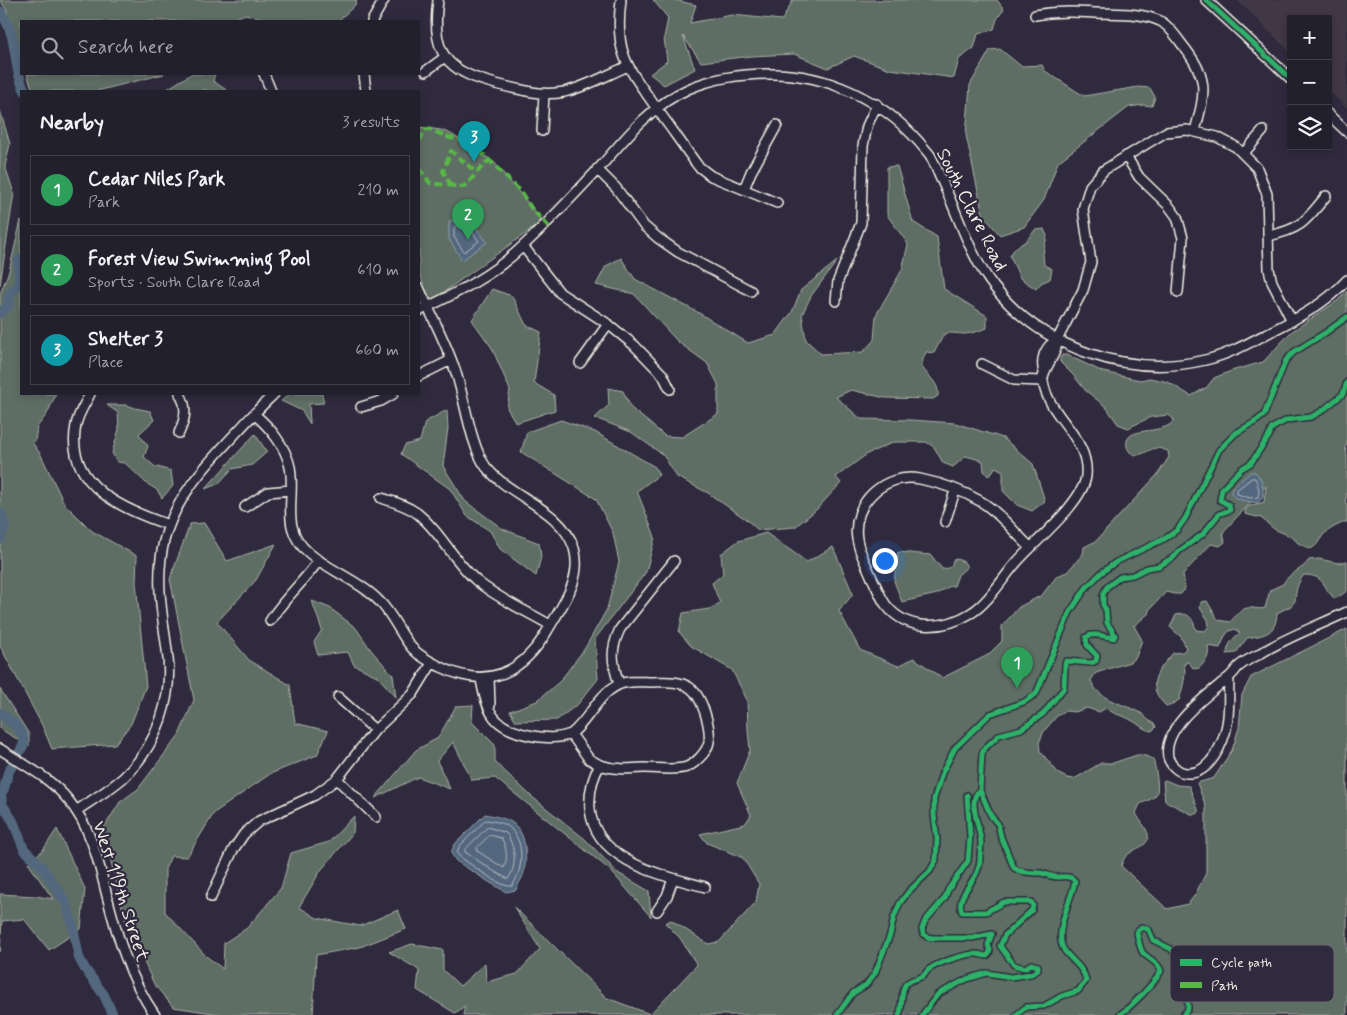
<!DOCTYPE html>
<meta charset="utf-8">
<style>
:root{--surface:#23202e;--page:#2b2836;--text:#f1f3f6;--muted:#a3a3aa;--line:#403e4a;--accent:#ff9aa2}
body{margin:0;font-family:Mynerve,sans-serif;background:var(--page);color:var(--text)}
.controls{position:absolute;right:15px;top:15px;display:grid;overflow:hidden;border-radius:0px;box-shadow:0 2px 8px #0003}
.controls button{width:45px;height:45px;display:grid;place-items:center;padding:0;border:0;border-bottom:1px solid var(--line);background:var(--surface);color:var(--text);font:25px sans-serif}
.you{position:absolute;left:884px;top:560px;width:18px;height:18px;margin:-12px;border:4px solid #fff;border-radius:50%;background:#1a73e8;box-shadow:0 0 0 8px #1a73e833}
.badge{display:grid;place-items:center;width:32px;height:32px;border-radius:50%;background:var(--accent);color:#fff;font-size:16px;font-weight:700}
.pin{position:absolute;translate:-50% -41px;filter:drop-shadow(0 1px 2px #0008)}
.pin::after{content:'';position:absolute;top:26px;width:18px;height:15px;background:inherit;clip-path:polygon(0 0,100% 0,50% 100%)}
.list{margin:0;padding:0;list-style:none}
h2{display:flex;justify-content:space-between;align-items:center;height:65px;margin:0;padding:0 20px;font-size:21px}
h2 small{font-size:16px;font-weight:400;color:var(--muted)}
.list li{display:grid;grid-template-columns:32px 1fr auto;gap:15px;align-items:center;box-sizing:border-box;height:70px;margin:0 10px 10px;padding:0 10px;border:1px solid var(--line);border-radius:0px}
.list b{display:block;font-size:19px;white-space:nowrap}
.list p{margin:0;font-size:16px;white-space:nowrap;color:var(--muted)}
.list em{font-size:16px;font-style:normal;color:var(--muted)}
.icon{flex:none;width:28px;height:28px;fill:none;stroke:currentColor;stroke-width:2;stroke-linecap:round;stroke-linejoin:round}
.map{position:relative;flex:none;width:1347px;height:1015px;overflow:hidden}
.search{position:absolute;background:var(--surface);box-shadow:0 2px 8px #0003;left:20px;top:20px;width:400px;height:55px;display:flex;align-items:center;gap:12px;box-sizing:border-box;padding:0 18px;border-radius:0px;color:var(--muted);font-size:19px}
.panel{position:absolute;background:var(--surface);box-shadow:0 2px 8px #0003;left:20px;top:90px;width:400px;height:305px;border-radius:0px}
.map>svg:first-child{display:block}
</style>
<div class="map">
<svg width="1347" height="1015" viewBox="0 0 1347 1015">
<rect width="100%" height="100%" fill="#2f2a3d"/>
<filter id="ink" filterUnits="userSpaceOnUse"><feTurbulence type="fractalNoise" baseFrequency=".02" numOctaves="2"/><feDisplacementMap in="SourceGraphic" scale="10" xChannelSelector="R" yChannelSelector="G"/><feConvolveMatrix kernelMatrix="1 2 1 2 8 2 1 2 1" color-interpolation-filters="sRGB"/></filter>
<g filter="url(#ink)">
<path fill="#403844" d="M1237,0H1347V108L1328,90V19H1291V53Z"/>
<path fill="#5e6e65" stroke="#a9b0a6" d="M0,0H357L355,5L338,21H274L245,14L228,21H21V57L6,9Z
M653,0H674L696,5L690,23L732,15L782,20L793,0H997L1004,9L997,19L994,29L978,34L974,48L959,59L954,78L890,69L854,56L828,68L794,54L751,56L701,62L683,36L695,69L664,85L650,74L667,61L664,38L668,18Z
M1000,49L1021,66L1042,65L1045,71L1084,96L1138,87L1150,88L1155,97L1152,106L1144,105L1129,107L1058,162L1044,200L1024,227L1000,235L983,215L966,135L970,85L990,50Z
M27,74H164L97,91H33Z
M191,74H215L213,81L228,91H208L205,89L202,91H164Z
M0,110L10,144L5,166L14,193L0,285Z
M419,127L441,130L451,134L494,162L543,221L430,302L419,272Z
M897,166L913,222L937,237L944,289L987,316V328C979,331 973,333 965,334C957,334 953,332 944,334L934,353L926,352L923,359L922,367C928,377 940,383 938,396L933,399L885,398L851,390L836,397L861,419L911,420L955,423L1003,438L1033,464L1045,501L1032,511L1017,505L1003,491V471L995,467L992,473L988,476L984,471L983,461L966,456L953,467L943,463L934,447L926,442H894L867,454L836,477L841,483L816,510L795,527L758,530L747,520L708,493L677,477L663,455L631,432L595,418L609,405L608,388L623,391L631,408L665,436L682,437L718,414V384L707,363L678,342L634,294L596,285L606,266L621,258L635,279L699,313L748,343L775,335L792,312L801,290L837,261L811,296L802,315L806,340L821,354L863,352L874,340L876,315L902,270L908,244L887,215V167Z
M21,220V394H56L47,414L37,427L35,441L32,442L41,455L64,503L92,531L137,556L136,582L146,686L131,724L115,744L52,749L42,725L0,646V294L9,271Z
M1044,229L1047,236L1043,254L1044,265L1052,269L1050,279L1041,283L1036,289L1020,278L1010,256L1015,248L1026,241L1035,230Z
M492,289L512,296L526,325L541,332L534,383L554,395L555,410L516,423L507,408L510,390L492,348L472,320Z
M1347,291V445L1345,447L1347,455V494L1345,502L1347,504V522C1340,523 1330,529 1324,534C1319,540 1318,546 1310,549L1298,543L1292,537L1274,529L1261,518L1245,514V510L1249,506L1264,502L1266,486L1223,532L1225,542L1220,546L1211,544L1183,574L1185,588L1181,594H1174L1166,592L1149,610V613L1134,626L1142,640L1136,657L1130,662L1096,673L1091,680C1097,700 1122,703 1139,712C1146,715 1144,719 1154,723L1156,727L1152,731C1143,730 1139,724 1131,720C1123,715 1114,715 1106,708L1099,712L1087,708L1075,712L1065,711L1057,716L1044,731L1039,743L1040,751L1059,774L1067,778L1074,779L1101,763H1113L1137,755H1143L1153,759C1155,766 1161,791 1155,796C1151,800 1144,802 1140,804L1136,813C1139,820 1146,827 1148,834C1150,846 1137,847 1130,853C1125,856 1123,860 1121,866L1167,909L1188,904L1195,895L1206,873V807L1197,783L1214,778L1232,750L1239,728L1242,695L1251,677L1347,629V1015H463L465,1006L455,1013L417,990L419,970L389,952L412,944L443,950V970L460,986L485,963L486,982L517,974L540,949L514,907L607,998L650,1014L697,965L680,938L665,923L671,920L708,944L719,942L756,902L759,884L743,858L707,843L700,834L745,824L751,815L737,783L750,750L748,730L747,700L732,670L691,646L679,632L683,613L709,609L720,603L712,583L723,574L721,554L738,541L766,533L807,562L833,547L853,594L839,611L860,650L898,666L914,658L942,678L988,655L1002,641V626L1019,607L1042,595L1057,576L1067,572L1083,554L1084,547L1096,541L1158,474L1169,457L1168,451C1164,450 1160,448 1156,448C1148,449 1138,460 1130,452C1127,449 1126,445 1127,441C1130,426 1166,435 1174,420L1169,415L1151,417L1128,428L1118,424L1106,407L1085,390L1074,376L1060,362V358L1062,355H1067L1103,372L1140,380L1150,378L1168,382L1191,396L1207,387L1214,378L1231,371L1263,362L1291,332L1337,301Z
M290,394H322L324,403L309,404L310,424L302,411L281,401Z
M107,405H127L135,408L150,411L154,420L139,434L148,446L144,457L154,466L171,471L173,486L162,498L157,490L146,483L125,463L117,462L112,453L119,429L118,413Z
M447,410L448,428L443,466L465,501L503,529L539,543L541,557L536,576L500,549L490,531L467,516L450,489L401,454L405,445L420,441L425,422Z
M561,420L595,432L655,467L659,475L637,491L655,537L646,572L595,639L598,679L578,704L557,720L516,721L510,711L537,701L560,681L585,648L607,609L619,562L613,533L596,499L521,452L527,432Z
M255,434L267,452L252,465L232,469L218,484L205,489Z
M204,523L227,561L276,544L256,580L217,622L249,660L290,685L295,723L328,731L317,755L270,774L214,813L187,857L171,856L165,869V912L206,956L223,969L224,943L247,928L281,888L291,853L329,842L354,816L353,833L321,870L299,907L317,918L360,926L398,910L406,929L360,947L316,955L313,1015H226L173,1007L154,984L126,923L103,829L120,802L138,789L179,735L194,700L170,579L190,524Z
M898,552L931,555L942,569C949,568 952,568 953,560L957,559L964,562L967,567L958,575L954,586H950L937,594L902,602L894,581Z
M1319,559L1338,563L1347,561V591L1335,599C1322,588 1326,575 1304,575C1297,583 1296,591 1295,601L1291,606L1277,613C1276,634 1265,635 1247,638L1236,653L1227,654C1227,645 1233,638 1240,633L1235,629L1229,631L1225,636L1220,648L1208,646C1210,657 1206,661 1199,668L1194,669L1188,662L1184,664C1187,673 1182,691 1179,700L1170,706H1166C1144,684 1158,671 1173,653L1183,652L1186,648L1181,637L1170,627L1176,615C1189,611 1193,619 1196,630L1205,631L1209,626L1208,620L1200,608L1201,602L1207,601L1218,620L1230,622C1234,618 1241,609 1247,608C1254,607 1258,610 1265,608L1270,590L1283,584C1288,573 1303,570 1309,560Z
M312,601L330,608L356,628L371,650L393,675L396,697L377,676L354,665L348,652L318,655L314,642L322,630Z
M0,689L29,734V746L0,729Z
M473,705L472,722L495,745V762L531,796L585,839L618,873L649,891L651,917L610,870L495,778L472,780L453,742L437,761L450,789L418,777L375,798L416,750L438,738L456,706Z
M1165,780L1177,785L1189,786L1199,812L1197,814H1191L1165,801L1163,781Z
M57,829L85,889L81,929L49,950L24,919L2,921L0,952V894L36,896L53,899L28,863L43,850Z"/>
<path fill="#53687f" stroke="#939fa9" d="M470,220L487,242L462,260L449,239V221Z
M1251,472H1255C1262,478 1264,488 1263,498L1257,503L1236,499L1231,493L1233,487Z
M485,814C494,816 507,818 514,824C527,835 527,857 524,872C523,878 518,884 516,890L506,892L489,882L456,861L451,853L454,845Z"/>
<g fill="none" stroke-linecap="round" stroke-linejoin="round">
<path stroke="#b4babe" stroke-width="1" d="M467,225L479,241L464,252L454,237V228L456,226Z
M1252,478H1255C1258,484 1260,491 1258,497L1250,498L1237,494V490Z
M486,820C494,821 507,823 512,830C525,845 523,870 512,886C501,888 471,864 460,857L457,853L459,847Z
M488,827L506,833C515,846 518,865 508,879L495,872L465,852V850Z
M490,835L501,838C507,847 508,858 504,868L477,851V848Z"/>
<path stroke="#53687f" stroke-width="10" d="M0,11C20,39 11,63 25,91
M0,313L8,306L9,295L20,284L18,262L21,259
M0,513L5,526L0,539
M0,713L15,725L23,735L24,744L8,773L4,789L1,794L2,804L13,821L24,849L42,867L66,903L72,922L79,958L85,969L104,995L113,1015"/>
<g stroke="#f4f1e8" stroke-width="12">
<path id="minor" d="M438,0C430,61 452,74 508,87C527,91 544,96 564,92C586,87 607,75 628,66
M621,0C614,55 628,67 657,109C671,128 684,147 698,166L711,176L777,203
M1206,0L1291,79
M1035,15C1055,11 1075,12 1096,13C1117,14 1140,12 1160,21C1168,25 1176,36 1181,43C1209,78 1206,90 1195,131
M372,21L384,0
M426,71L445,57
M264,74L271,91
M364,74L366,91
M1328,114L1347,132
M542,131L544,94
M1243,154L1263,131
M1126,156L1139,177L1169,206L1177,217L1183,238L1178,292
M597,169L616,188L644,226L658,238L678,252L751,291
M744,189L751,172L777,125
M1268,236C1301,229 1305,222 1326,196
M523,246L560,293L608,324L634,345L663,375L670,389
M836,301L838,281L861,223L863,146L867,126L877,104
M419,311C457,293 493,275 523,246C550,221 576,193 601,166C626,137 652,105 688,89C713,78 742,74 769,74C826,73 882,100 919,142C922,146 927,151 930,155C934,162 937,170 940,177C958,213 969,255 994,287C1043,349 1129,378 1205,360C1228,355 1249,343 1270,332C1298,318 1325,304 1347,280
M580,363L608,324
M982,364L1014,380L1042,381
M1044,373C1040,359 1045,346 1057,340
M419,376L451,360
M90,394C85,404 78,414 76,425C64,485 124,510 169,525
M361,407L381,401L393,394
M254,414C270,427 286,447 290,467C296,499 279,528 309,553C330,571 360,581 380,602C393,615 400,634 412,648C420,657 431,662 441,667C489,691 524,672 549,628C563,604 583,578 574,548C561,508 511,498 486,467C471,447 465,401 457,376C448,346 432,317 419,288
M179,433C185,419 188,408 180,394
M381,498C394,502 406,505 417,513C441,532 454,562 478,582C499,599 526,611 550,625
M245,507L268,492L291,490
M945,522L955,491
M1030,547C1014,532 999,512 980,501C963,491 939,483 920,479C885,472 851,503 857,539C859,553 867,565 872,578C877,587 880,597 886,605C907,632 944,630 971,613C988,603 1003,578 1016,563C1035,541 1083,503 1086,476C1090,437 1048,417 1043,381C1041,370 1058,355 1057,340L1083,290L1091,262L1083,209L1090,186L1104,170L1166,132L1187,130L1217,137L1236,147L1257,168L1267,194L1269,269L1272,282L1292,321
M270,621C283,599 304,582 319,560
M489,677L490,706
M1229,678C1228,693 1230,709 1227,724C1224,742 1210,775 1187,773C1179,773 1170,765 1168,757C1162,727 1208,695 1228,678C1232,675 1235,671 1238,667C1244,662 1251,658 1258,655C1284,638 1318,626 1347,612
M481,679C487,715 495,729 533,736C546,738 558,739 571,734L589,759L600,765C592,778 589,794 590,809C595,862 662,875 705,887
M619,684C612,662 610,650 620,629L674,561
M338,697L375,730
M571,734C589,720 597,695 618,685C627,680 642,682 652,682C664,682 678,680 689,687C702,695 711,727 709,742C707,752 696,763 687,767C675,771 657,768 645,768C629,769 615,770 600,765
M0,749C24,765 51,778 69,801C91,828 98,860 106,892C117,935 129,978 155,1015
M337,779L376,817
M76,811C92,800 109,790 123,778C158,745 174,697 167,650C162,613 155,579 164,541C175,497 207,464 237,432C249,419 261,406 274,394
M211,897L233,850L244,834L259,821L315,795L337,779L375,730L413,694L432,663
M657,911L667,896L673,879"/>
</g>
<use href="#minor" stroke="#2f2a3d" stroke-width="9"/>
<path stroke="#58b947" stroke-width="4" stroke-dasharray="8 4" stroke-linecap="butt" d="M419,141L426,129H429L450,138L465,141L475,146L520,191L532,209L550,228
M419,168L430,183L463,187C473,180 479,167 490,160
M451,186L443,171L451,151L476,172"/>
<g stroke="#2f2a3d" stroke-width="8">
<path id="cycleway" d="M1206,0L1291,79
M837,1015L853,993L866,985L875,973L890,935L894,917L900,903L909,891L930,871L936,860L937,839L934,815V799L942,773L955,748L990,714L1024,702L1036,694L1070,612L1086,588L1101,573L1116,562L1166,538L1177,530L1185,519L1219,450L1236,433L1255,422L1264,415L1286,360L1294,352L1325,333L1347,317
M899,1015C903,1008 900,994 905,985C909,979 917,980 923,976C925,975 926,972 928,970C937,963 964,954 976,954C980,954 983,956 987,956L989,954L990,950L988,945L992,934L972,938H933L927,937L923,933L922,929L925,921L945,898L948,890L968,861L970,837L967,795
M922,1015L938,994L967,979L987,973L1011,977L1031,974L1038,970V966L1031,964L1025,968L1014,965L1000,946L1005,935L1032,910L1033,905L1031,902H1004L986,912H962C954,894 981,880 980,858C980,853 981,848 981,843C981,828 966,800 980,790
M1016,1015L1026,1007L1044,1006L1062,996L1078,991L1086,981C1085,969 1071,960 1064,950C1053,932 1072,899 1075,881C1070,875 1064,877 1057,877C1051,877 1046,874 1041,873C1032,872 1022,874 1014,868L1001,837L998,824L991,816L980,790L982,754L984,749L999,735L1021,729L1043,714L1064,688L1065,664L1066,661L1091,663L1096,661L1097,656L1087,645L1086,637C1094,632 1104,637 1114,638L1115,635L1107,623L1106,610L1103,605V594L1107,587L1120,577L1133,575L1147,568L1159,566L1174,557L1179,551L1203,534L1219,514L1230,510L1229,505L1220,500L1222,489L1241,469L1251,463L1269,436L1272,428L1287,420L1311,417L1322,411L1343,394L1347,382
M1119,1015C1131,1007 1154,984 1161,971C1158,962 1150,960 1143,953C1140,949 1138,938 1137,933L1138,930L1143,927L1149,930L1153,940L1171,949L1185,966L1188,979L1187,997L1188,1005V1009L1183,1015"/>
</g>
<use href="#cycleway" stroke="#2db169" stroke-width="5"/>
</g>
</g>
<g text-anchor="middle" stroke-width="4.5" stroke-linejoin="round" paint-order="stroke">
<g font-size="19" fill="#f4f1e8" stroke="#2f2a3d">
<text transform="translate(973 209) rotate(63)" y="7">South Clare Road</text>
<text transform="translate(122 891) rotate(72)" y="7">West 119th Street</text>
</g>
</g>
<rect x="1170" y="945" width="164" height="57" rx="8" fill="#2f2a3d" stroke="#6a6670" stroke-width="1"/>
<rect x="1180" y="959" width="22" height="7" fill="#2db169"/>
<rect x="1180" y="982" width="22" height="6" fill="#58b947"/>
<g font-size="14" fill="#f4f1e8">
<text x="1211" y="967">Cycle path</text>
<text x="1211" y="990">Path</text>
</g>
</svg>
<div class="controls">
<button>+</button>
<button>−</button>
<button><svg class="icon" aria-label="layers" viewBox="0 0 24 24"><path d="M12 4l9 5-9 5-9-5zM3 14l9 5 9-5"/></svg></button>
</div>
<div class="you"></div>
<div class="pin badge" style="left:1017px;top:688px;background:#2e9e5b">1</div>
<div class="pin badge" style="left:468px;top:240px;background:#2e9e5b">2</div>
<div class="pin badge" style="left:474px;top:162px;background:#0f9aa8">3</div>
<div class="search"><svg class="icon" aria-label="search" viewBox="0 0 24 24"><circle cx="10" cy="10" r="6"/><path d="M15 15l6 6"/></svg>Search here</div>
<section class="panel">
<h2>Nearby<small>3 results</small></h2>
<ul class="list">
<li><span class="badge" style="background:#2e9e5b">1</span><div><b>Cedar Niles Park</b><p>Park</p></div><em>210 m</em></li>
<li><span class="badge" style="background:#2e9e5b">2</span><div><b>Forest View Swimming Pool</b><p>Sports · South Clare Road</p></div><em>610 m</em></li>
<li><span class="badge" style="background:#0f9aa8">3</span><div><b>Shelter 3</b><p>Place</p></div><em>660 m</em></li>
</ul>
</section>
</div>
